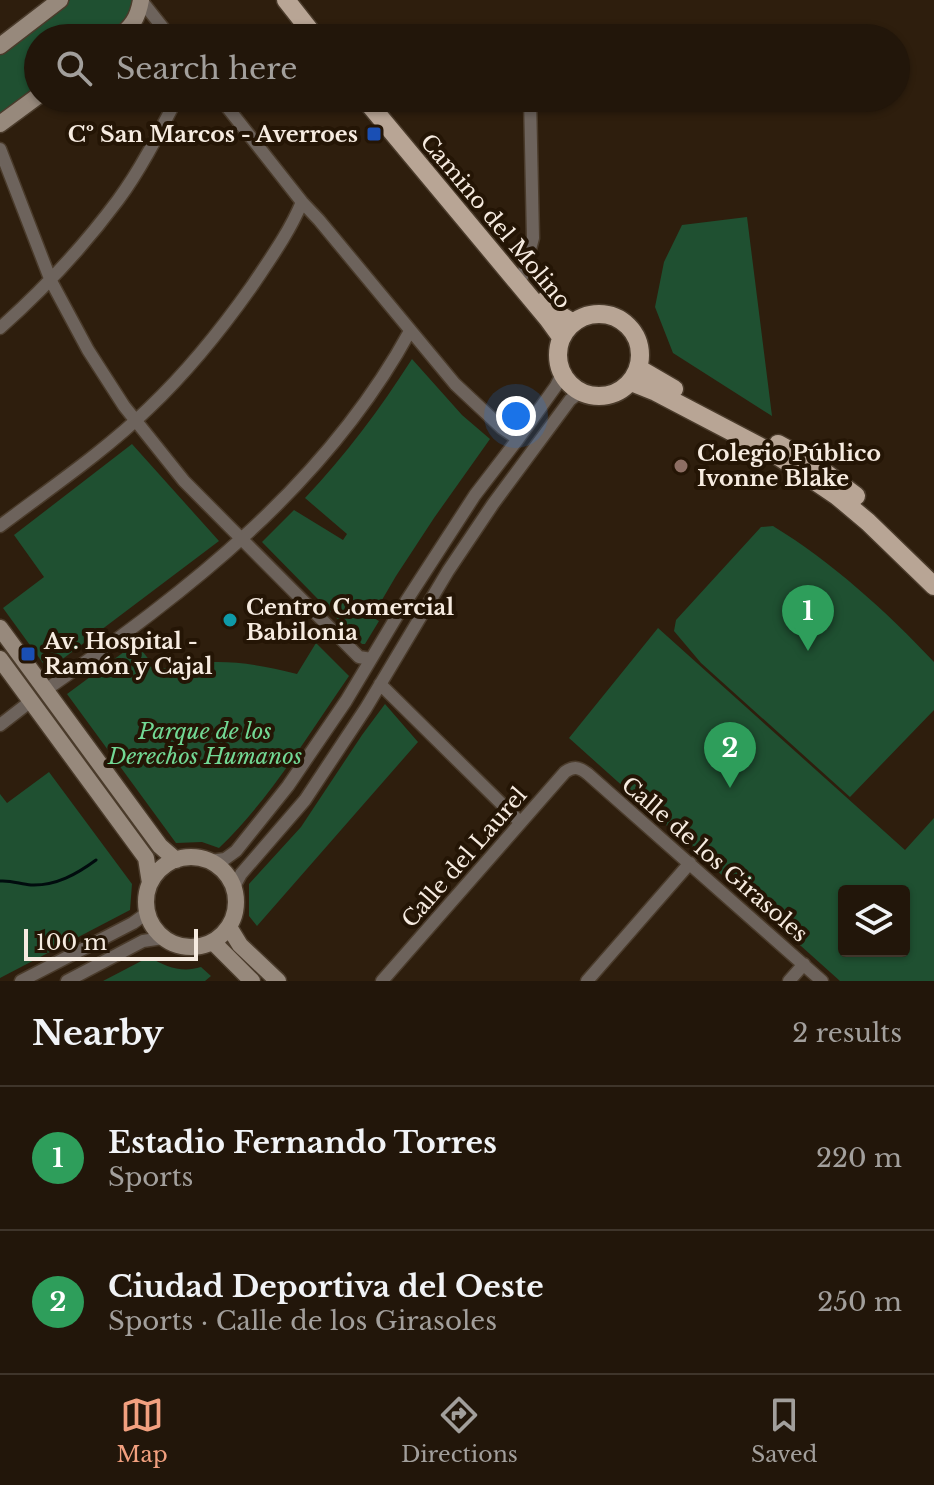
<!DOCTYPE html>
<meta charset="utf-8">
<style>
:root{--surface:#22160a;--page:#2a1f13;--text:#f1f3f6;--muted:#a29f9c;--line:#3f352b;--accent:#f2a07f}
body{margin:0;font-family:"Libre Baskerville",serif;background:var(--page);color:var(--text)}
.controls{position:absolute;right:24px;bottom:24px;display:grid;overflow:hidden;border-radius:8px;box-shadow:0 2px 6px #0004}
.controls button{width:72px;height:72px;display:grid;place-items:center;padding:0;border:0;border-bottom:2px solid var(--line);background:var(--surface);color:var(--text);font:40px sans-serif}
.scale{position:absolute;left:24px;bottom:20px;width:174px;box-sizing:border-box;padding-left:8px;border:4px solid #f6ebe0;border-top:0;font-size:22px;line-height:28px;white-space:nowrap;color:#f6ebe0;-webkit-text-stroke:6px #241505;paint-order:stroke}
.you{position:absolute;left:516px;top:416px;width:28px;height:28px;margin:-20px;border:6px solid #fff;border-radius:50%;background:#1a73e8;box-shadow:0 0 0 12px #1a73e833}
.badge{display:grid;place-items:center;width:52px;height:52px;border-radius:50%;background:var(--accent);color:#fff;font-size:26px;font-weight:700}
.pin{position:absolute;translate:-50% -66px;filter:drop-shadow(0 2px 4px #0008)}
.pin::after{content:'';position:absolute;top:42px;width:28px;height:24px;background:inherit;clip-path:polygon(0 0,100% 0,50% 100%)}
.list{margin:0;padding:0;list-style:none}
h2{display:flex;justify-content:space-between;align-items:center;height:104px;margin:0;padding:0 32px;font-size:34px}
h2 small{font-size:26px;font-weight:400;color:var(--muted)}
.list li{display:grid;grid-template-columns:52px 1fr auto;gap:24px;align-items:center;box-sizing:border-box;height:144px;padding:0 32px;border-top:2px solid var(--line)}
.list b{display:block;font-size:30px;white-space:nowrap}
.list p{margin:0;font-size:26px;white-space:nowrap;color:var(--muted)}
.list em{font-size:26px;font-style:normal;color:var(--muted)}
.icon{flex:none;width:44px;height:44px;fill:none;stroke:currentColor;stroke-width:2;stroke-linecap:round;stroke-linejoin:round}
.map{position:relative;flex:none;width:934px;height:981px;overflow:hidden}
.search{position:absolute;background:var(--surface);box-shadow:0 2px 6px #0004;left:24px;right:24px;top:24px;height:88px;display:flex;align-items:center;gap:20px;box-sizing:border-box;padding:0 28px;border-radius:44px;color:var(--muted);font-size:30px}
.sheet{height:392px;background:var(--surface)}
nav{display:flex;justify-content:space-around;align-items:center;box-sizing:border-box;height:112px;border-top:2px solid var(--line);background:var(--surface);font-size:22px;color:var(--muted)}
nav a{display:grid;justify-items:center;gap:4px}
nav .on{color:var(--accent)}
.map>svg:first-child{display:block}
</style>
<div class="map">
<svg width="934" height="981" viewBox="0 0 934 981">
<rect width="100%" height="100%" fill="#2e1e0d"/>
<path fill="#1f5031" fill-rule="evenodd" d="M70,0H133C134,14 123,30 110,37C99,42 53,38 38,38V91L0,119V53Z
M747,217L772,416L673,353L655,307L664,262L682,225Z
M412,359L462,415L490,439L434,518L396,576L372,617L379,621L365,644H362L262,542L294,510L343,540L347,534L305,498C345,456 380,409 412,359Z
M132,444L219,541L48,670L3,608L44,577L14,535Z
M773,526C832,562 886,611 934,662V710L850,797L701,663L674,631L676,620L761,527Z
M658,628L905,850L934,818V981H840L569,738ZM844,891H904V951H844Z
M136,643L157,670C210,657 245,661 297,674L316,643L349,676C308,735 271,798 219,848L202,842L176,843L67,694Z
M385,704L418,742L257,926L249,916V884L301,827L362,735Z
M49,772L132,884L130,910L0,978V794L7,803Z
M149,957C166,967 182,973 201,967L211,976L205,981H103Z"/>
<g fill="none" stroke-linecap="round" stroke-linejoin="round">
<path stroke="#010c0e" stroke-width="3" d="M0,881C11,880 20,884 31,885C56,886 77,874 96,860"/>
<g stroke="#4a3b2b" stroke-width="15">
<path id="street" d="M141,0L171,38
M220,98L302,202L319,220L455,384L502,428L518,439
M0,149L51,281L88,350L124,406L184,481L359,657L371,659
M523,275L533,238L530,98
M0,328C44,289 83,247 118,200C141,169 159,133 177,98
M0,526C49,489 105,451 149,408C188,371 221,330 252,286C270,259 289,233 302,202
M380,684L520,822
M47,689C188,591 326,485 410,331
M0,725L31,701
M210,861L225,859L236,851L288,786L346,701L403,606L475,495L518,439L556,386L562,374
M234,887L241,874L305,800L366,708L448,571L493,504L570,400L580,392
M21,981L133,923L147,913
M67,981L143,941L163,938
M382,981L565,772C574,766 579,767 588,774L822,981
M587,981L690,863
M789,981L804,964"/>
</g>
<g stroke="#4a3b2b" stroke-width="19">
<path id="secondary" d="M117,38C132,27 138,18 141,0
M0,46L60,0
M0,124L38,96
M0,628L160,846L176,860
M0,659L146,858L150,883
M146 902a45 45 0 1 1 90 0a45 45 0 1 1-90 0Z
M229,927L240,945L278,981
M213,942L252,981"/>
</g>
<g stroke="#4a3b2b" stroke-width="21">
<path id="primary" d="M286,0L316,38
M364,98L548,319L561,337
M544,301L555,312L573,323
M558 355a41 41 0 1 1 82 0a41 41 0 1 1-82 0Z
M638,368L674,389
M631,382L656,392L778,456L837,496L868,522L934,586
M778,444L811,462L856,496"/>
</g>
<use href="#street" stroke="#6d635c" stroke-width="12"/>
<use href="#secondary" stroke="#97897c" stroke-width="16"/>
<use href="#primary" stroke="#b8a595" stroke-width="18"/>
</g>
<g fill="#1a4fb4" stroke="#241505" stroke-width="3">
<rect x="366" y="126" width="16" height="16" rx="4"/>
<rect x="20" y="646" width="16" height="16" rx="4"/>
</g>
<circle fill="#8d6e63" stroke="#241505" stroke-width="3" cx="681" cy="466" r="8"/>
<circle fill="#0f9aa8" stroke="#241505" stroke-width="3" cx="230" cy="620" r="8"/>
<g text-anchor="middle" stroke-width="8" stroke-linejoin="round" paint-order="stroke">
<g font-size="22" font-weight="bold" fill="#f6ebe0" stroke="#241505" text-anchor="start">
<text x="358" y="142" text-anchor="end">Cº San Marcos - Averroes</text>
<text x="697" y="461">Colegio Público<tspan x="697" dy="25">Ivonne Blake</tspan></text>
<text x="246" y="615">Centro Comercial<tspan x="246" dy="25">Babilonia</tspan></text>
<text x="44" y="649">Av. Hospital -<tspan x="44" dy="25">Ramón y Cajal</tspan></text>
</g>
<g font-size="22" fill="#f6ebe0" stroke="#241505">
<text transform="translate(496 221) rotate(50)" y="8">Camino del Molino</text>
<text transform="translate(464 857) rotate(-49)" y="8">Calle del Laurel</text>
<text transform="translate(715 859) rotate(41)" y="8">Calle de los Girasoles</text>
</g>
<g font-size="22" font-style="italic" fill="#72d894" stroke="#241505">
<text x="205" y="739">Parque de los<tspan x="205" dy="25">Derechos Humanos</tspan></text>
</g>
</g>
</svg>
<div class="controls">
<button><svg class="icon" aria-label="layers" viewBox="0 0 24 24"><path d="M12 4l9 5-9 5-9-5zM3 14l9 5 9-5"/></svg></button>
</div>
<div class="scale">100 m</div>
<div class="you"></div>
<div class="pin badge" style="left:808px;top:651px;background:#2e9e5b">1</div>
<div class="pin badge" style="left:730px;top:788px;background:#2e9e5b">2</div>
<div class="search"><svg class="icon" aria-label="search" viewBox="0 0 24 24"><circle cx="10" cy="10" r="6"/><path d="M15 15l6 6"/></svg>Search here</div>
</div>
<section class="sheet">
<h2>Nearby<small>2 results</small></h2>
<ul class="list">
<li><span class="badge" style="background:#2e9e5b">1</span><div><b>Estadio Fernando Torres</b><p>Sports</p></div><em>220 m</em></li>
<li><span class="badge" style="background:#2e9e5b">2</span><div><b>Ciudad Deportiva del Oeste</b><p>Sports · Calle de los Girasoles</p></div><em>250 m</em></li>
</ul>
</section>
<nav>
<a class="on"><svg class="icon" aria-label="map" viewBox="0 0 24 24"><path d="M3 6l6-2 6 2 6-2v14l-6 2-6-2-6 2zM9 4v14M15 6v14"/></svg>Map</a>
<a><svg class="icon" aria-label="directions" viewBox="0 0 24 24"><path d="M12 3l9 9-9 9-9-9zM9 14v-3h6M13 9l2 2-2 2"/></svg>Directions</a>
<a><svg class="icon" aria-label="saved" viewBox="0 0 24 24"><path d="M7 4h10v16l-5-4-5 4z"/></svg>Saved</a>
</nav>
